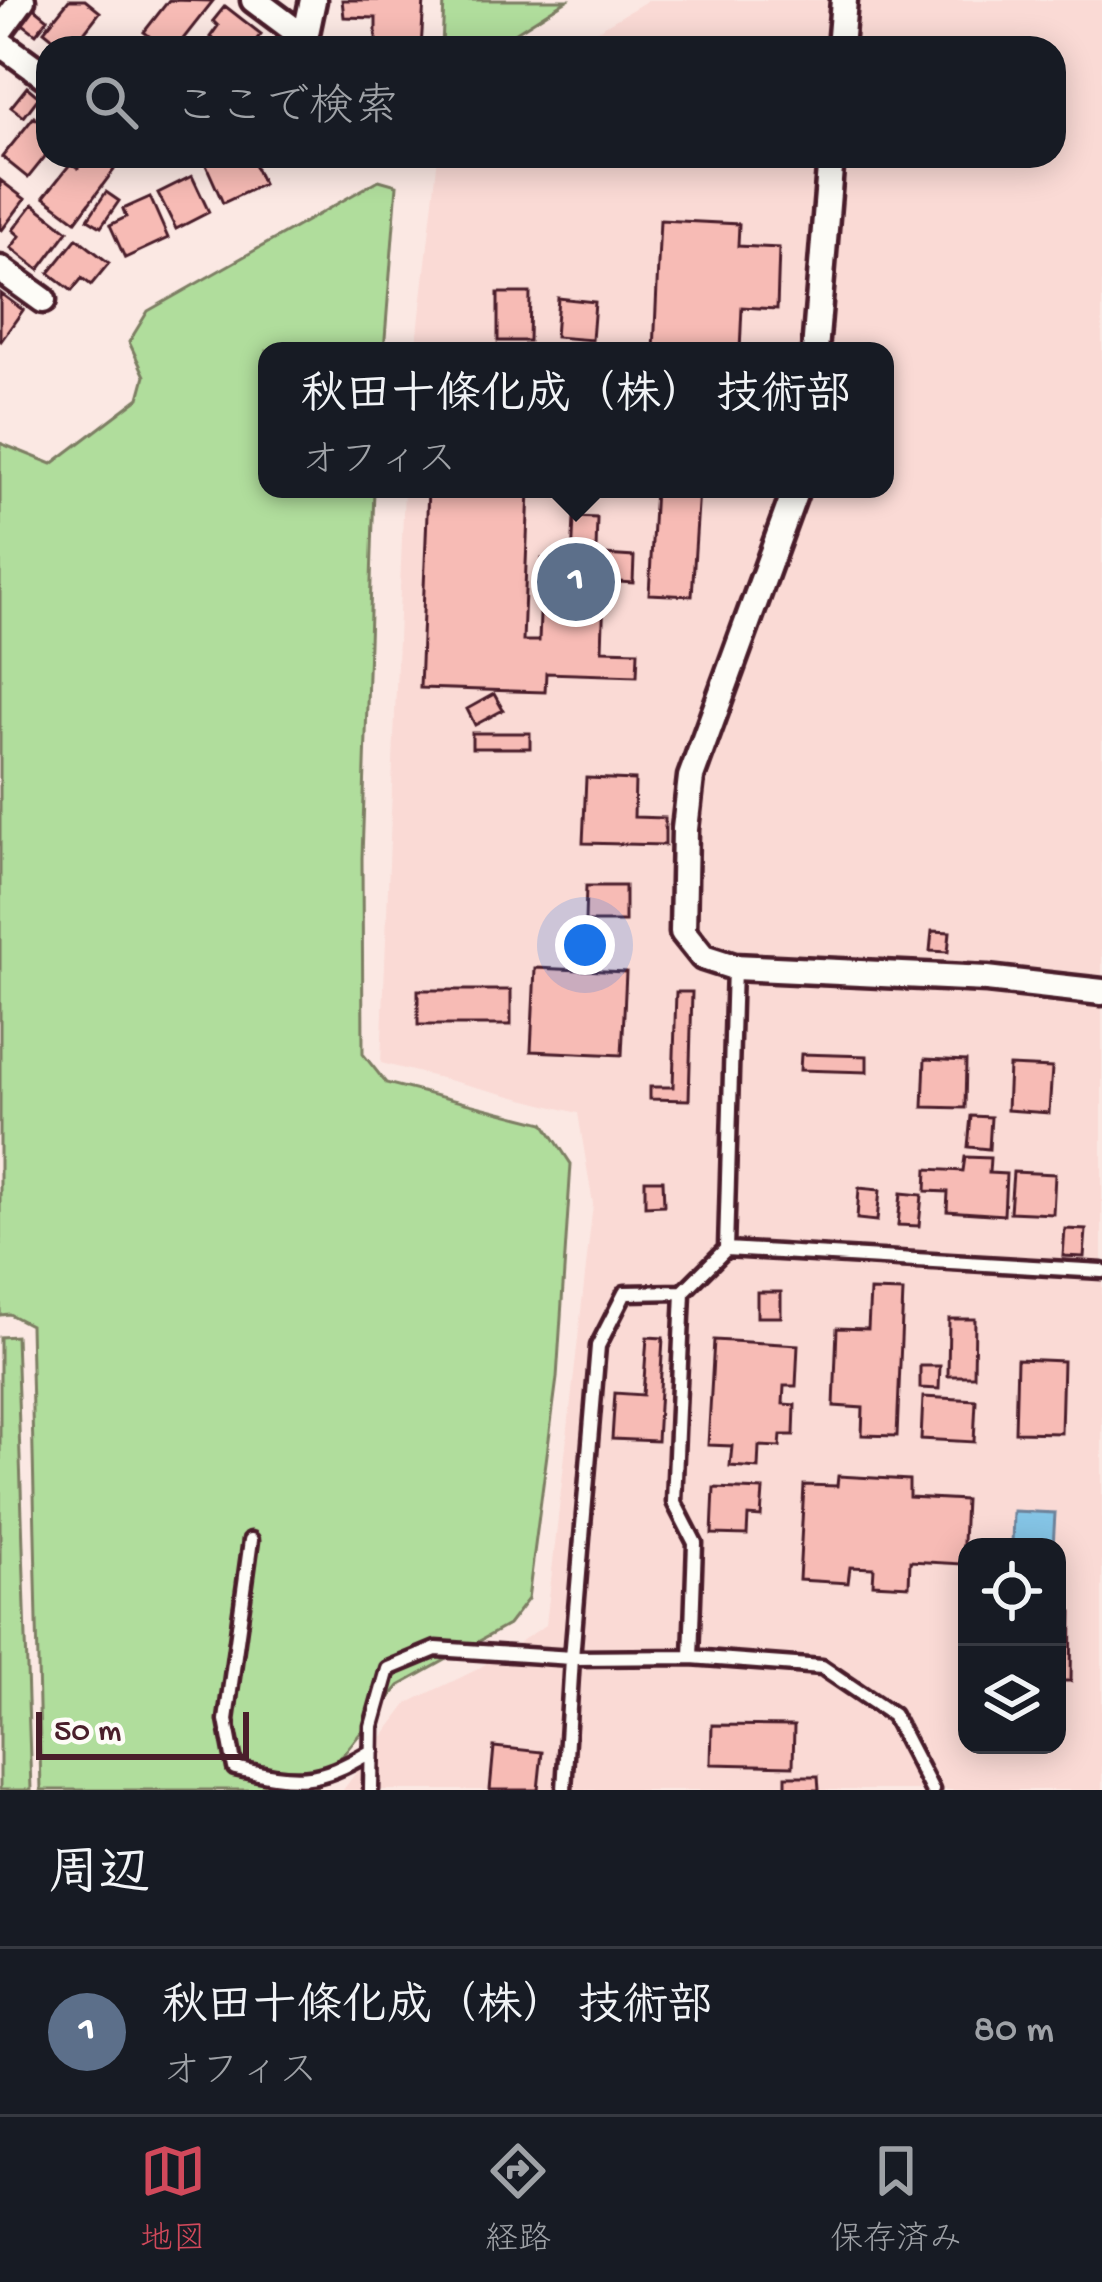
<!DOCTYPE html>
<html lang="ja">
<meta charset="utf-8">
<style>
:root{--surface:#171b24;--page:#242831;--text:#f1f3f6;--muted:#9ea1a6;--line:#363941;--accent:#d1495b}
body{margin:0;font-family:"Gochi Hand","Klee One",sans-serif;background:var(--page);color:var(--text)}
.controls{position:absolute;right:36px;bottom:36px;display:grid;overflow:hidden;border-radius:24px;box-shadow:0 6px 30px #0003}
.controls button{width:108px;height:108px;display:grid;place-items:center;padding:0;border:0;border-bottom:3px solid var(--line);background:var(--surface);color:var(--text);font:60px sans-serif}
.scale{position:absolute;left:36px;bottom:30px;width:213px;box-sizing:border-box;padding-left:12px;border:6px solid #4a1f2b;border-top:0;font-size:33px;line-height:42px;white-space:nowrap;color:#4a1f2b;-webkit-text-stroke:9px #fdfcf7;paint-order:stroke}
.you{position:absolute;left:585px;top:945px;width:42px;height:42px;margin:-30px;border:9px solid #fff;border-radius:50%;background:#1a73e8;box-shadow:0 0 0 18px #1a73e833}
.badge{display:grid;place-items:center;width:78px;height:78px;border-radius:50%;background:var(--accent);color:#fff;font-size:39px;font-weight:700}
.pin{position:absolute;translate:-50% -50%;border:6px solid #fff;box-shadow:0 3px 12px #0006}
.popup{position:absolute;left:258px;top:342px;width:636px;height:156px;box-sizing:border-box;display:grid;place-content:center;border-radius:24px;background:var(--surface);filter:drop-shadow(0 3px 9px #0005);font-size:39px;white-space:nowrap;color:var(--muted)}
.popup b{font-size:45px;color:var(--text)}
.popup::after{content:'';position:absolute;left:50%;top:100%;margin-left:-24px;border:24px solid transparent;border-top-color:var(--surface)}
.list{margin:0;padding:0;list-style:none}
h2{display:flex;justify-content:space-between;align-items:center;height:156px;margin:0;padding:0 48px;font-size:51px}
h2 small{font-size:39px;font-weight:400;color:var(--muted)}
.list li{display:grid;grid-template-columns:78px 1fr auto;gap:36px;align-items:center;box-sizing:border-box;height:168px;padding:0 48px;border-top:3px solid var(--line)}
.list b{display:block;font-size:45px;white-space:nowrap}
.list p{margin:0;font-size:39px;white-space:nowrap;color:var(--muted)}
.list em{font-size:39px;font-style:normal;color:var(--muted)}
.icon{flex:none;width:66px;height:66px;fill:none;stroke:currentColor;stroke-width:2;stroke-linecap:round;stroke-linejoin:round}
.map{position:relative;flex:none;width:1102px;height:1790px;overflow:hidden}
.search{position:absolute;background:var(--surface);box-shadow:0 6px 30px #0003;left:36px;right:36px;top:36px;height:132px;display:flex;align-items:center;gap:30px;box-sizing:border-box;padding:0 42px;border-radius:36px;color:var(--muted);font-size:45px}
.sheet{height:324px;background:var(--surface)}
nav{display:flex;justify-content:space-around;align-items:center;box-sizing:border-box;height:168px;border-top:3px solid var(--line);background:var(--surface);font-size:33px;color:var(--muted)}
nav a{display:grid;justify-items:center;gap:6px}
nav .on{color:var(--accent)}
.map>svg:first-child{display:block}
</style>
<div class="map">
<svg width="1102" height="1790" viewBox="0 0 1102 1790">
<rect width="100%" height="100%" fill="#fbe8e3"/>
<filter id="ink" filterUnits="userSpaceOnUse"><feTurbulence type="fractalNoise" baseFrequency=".00833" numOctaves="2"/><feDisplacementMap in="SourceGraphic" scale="24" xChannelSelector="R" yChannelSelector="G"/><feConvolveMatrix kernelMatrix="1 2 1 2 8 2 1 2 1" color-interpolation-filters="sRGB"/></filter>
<g filter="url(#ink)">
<path fill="#fadad5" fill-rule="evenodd" d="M648,0H1102V1790H343L408,1703L476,1670L546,1625L593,1204L578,1113L381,1063L404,489H885V351H416L438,156H1054V48H568ZM967,1547H1057V1745H967Z"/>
<path fill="#b0dd9c" stroke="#7d7e64" stroke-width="3" d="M444,0H567L491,48H442Z
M379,180L397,185L384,351H267V489H374L362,858L363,1054L386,1083L544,1123L571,1164L557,1378L528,1599L508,1625L399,1686L314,1790H41L30,1325L9,1314L0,1315V443L52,464L139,398L145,376L129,342L148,311Z
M16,1336L31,1790H0V1337Z"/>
<path fill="#85c5e6" stroke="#6d839b" stroke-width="3" d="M1013,1511L1055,1513L1053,1547H1012Z"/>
<path fill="#f7bbb5" stroke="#4a1f2b" stroke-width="3" d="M69,0H85L100,12L72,48H65L44,31Z
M169,0L213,1L176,48H164L144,32Z
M342,0H424L421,48H394L376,42V18L344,17Z
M32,6L48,19L36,34L20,22Z
M225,6L261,34L250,48H224L210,37L218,26L213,21Z
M27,87L39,97L24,117L11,107Z
M34,117L43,125L48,120V153L28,178L2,157Z
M87,156H106L114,170L76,221L44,197L71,163L78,168Z
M202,156H250L263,184L223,203Z
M192,176L209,212L176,229L158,193Z
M0,180L25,199L2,230L0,229Z
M106,192L119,201L101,227L88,219Z
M150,197L168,238L125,258L110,225L126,217L123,209Z
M33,204L68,231L39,270L11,248L20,236L13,230Z
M660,220L739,224L738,246L779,248L777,309L742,307L740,351H654Z
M77,238L109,263L91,285L82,278L72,291L49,273Z
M0,293L23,310L1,341L0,340Z
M498,293H530L529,341H498Z
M558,298L595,302L592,340L555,337Z
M428,489H529L523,641H539L541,591L604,593L602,650L638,651L637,676L546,673L545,692L420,688Z
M655,489H699L692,596L649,594Z
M574,517L597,518L595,583L571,582Z
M604,555L634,557L633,583L603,581Z
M542,559H566V582L542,581Z
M494,694L503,710L475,725L467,709Z
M472,733H530V748H472Z
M586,778L635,780L634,817L665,818V845L583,843Z
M586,886H625V922H585Z
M932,931L950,932L948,952L930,951Z
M535,968L626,972L622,1055L531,1051Z
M418,990H511V1025H418Z
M676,992H692L689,1100L650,1099V1087H673Z
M801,1054L867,1056V1072L800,1070Z
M925,1059L966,1061L965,1108L923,1107Z
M1009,1066L1052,1068L1049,1113L1007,1110Z
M971,1116L991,1117L989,1149L968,1147Z
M965,1157L990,1158L989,1173L1006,1174L1004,1215L947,1211L948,1192L926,1191L927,1169L963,1171Z
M1013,1172L1055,1174L1053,1214L1010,1212Z
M645,1180H663L664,1205L645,1206Z
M859,1188L880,1190L877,1221L857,1219Z
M901,1193L922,1195L919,1226L898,1225Z
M1065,1229L1086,1230L1084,1257L1063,1256Z
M870,1291L903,1292L897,1436L862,1435L863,1408L834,1406L837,1328L868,1329Z
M757,1292H781V1317H757Z
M949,1319H975L974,1376H948Z
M647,1337L663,1338L657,1441L612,1439L615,1393L643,1395Z
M714,1340L798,1345L796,1386H784L783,1404L795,1405L794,1435H781L780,1447L759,1446L758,1468L730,1466L732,1446L708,1445Z
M1017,1359L1063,1361L1061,1433L1015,1432Z
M920,1366H940L939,1389L920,1388Z
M923,1397L976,1400L974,1442L921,1439Z
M838,1476L909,1480V1497L965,1500L962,1564L910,1561L909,1586L873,1584L874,1568L850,1567L848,1583L799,1580L804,1485L837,1486Z
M714,1488L763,1490L761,1517L748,1516L747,1535L712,1534Z
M1057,1612H1072L1071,1681H1057Z
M712,1725L794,1726L793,1766L711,1764Z
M494,1747L542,1752L538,1790H490Z
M786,1776H818L819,1790H786Z"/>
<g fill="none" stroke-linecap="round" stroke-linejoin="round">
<g stroke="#4a1f2b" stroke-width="21">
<path id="service" d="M734,967L726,1249L1102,1271
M251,1540L226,1720L235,1768C297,1782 315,1785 372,1751
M691,1657L822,1667L893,1715L932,1790
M371,1790L372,1726L388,1669L436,1649L572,1658L598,1346L625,1293L683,1292L726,1249
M564,1790L572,1658L691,1657L695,1543L674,1502L683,1292"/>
</g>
<g stroke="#4a1f2b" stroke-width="33">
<path id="minor" d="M254,0L305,38
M0,30L22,0
M0,43L48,78
M288,48L305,38L313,0
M840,48L844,0
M0,269L43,300
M815,351L831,156
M796,489L691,777L685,829L683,932L703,957L734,967L987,979L1102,992"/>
</g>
<use href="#service" stroke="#fdfcf7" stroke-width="12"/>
<use href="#minor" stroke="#fdfcf7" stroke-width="24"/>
</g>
</g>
</svg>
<div class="controls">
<button><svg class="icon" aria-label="locate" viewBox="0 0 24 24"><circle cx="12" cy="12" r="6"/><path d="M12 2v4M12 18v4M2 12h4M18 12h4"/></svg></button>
<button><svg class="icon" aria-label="layers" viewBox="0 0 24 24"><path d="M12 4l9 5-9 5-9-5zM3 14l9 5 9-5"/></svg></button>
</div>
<div class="scale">50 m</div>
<div class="you"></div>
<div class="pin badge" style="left:576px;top:582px;background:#5c6f8a">1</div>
<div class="popup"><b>秋田十條化成（株） 技術部</b>オフィス</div>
<div class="search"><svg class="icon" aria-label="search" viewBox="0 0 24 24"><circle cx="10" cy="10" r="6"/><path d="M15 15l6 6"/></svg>ここで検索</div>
</div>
<section class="sheet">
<h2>周辺<small></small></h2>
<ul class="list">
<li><span class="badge" style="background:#5c6f8a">1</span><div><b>秋田十條化成（株） 技術部</b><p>オフィス</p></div><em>80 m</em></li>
</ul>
</section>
<nav>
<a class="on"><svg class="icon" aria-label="map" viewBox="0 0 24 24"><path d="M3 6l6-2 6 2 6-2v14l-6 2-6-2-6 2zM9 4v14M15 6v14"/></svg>地図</a>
<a><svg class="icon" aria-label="directions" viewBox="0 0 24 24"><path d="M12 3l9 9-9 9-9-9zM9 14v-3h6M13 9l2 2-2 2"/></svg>経路</a>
<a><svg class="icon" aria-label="saved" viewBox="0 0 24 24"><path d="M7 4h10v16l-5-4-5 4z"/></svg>保存済み</a>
</nav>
